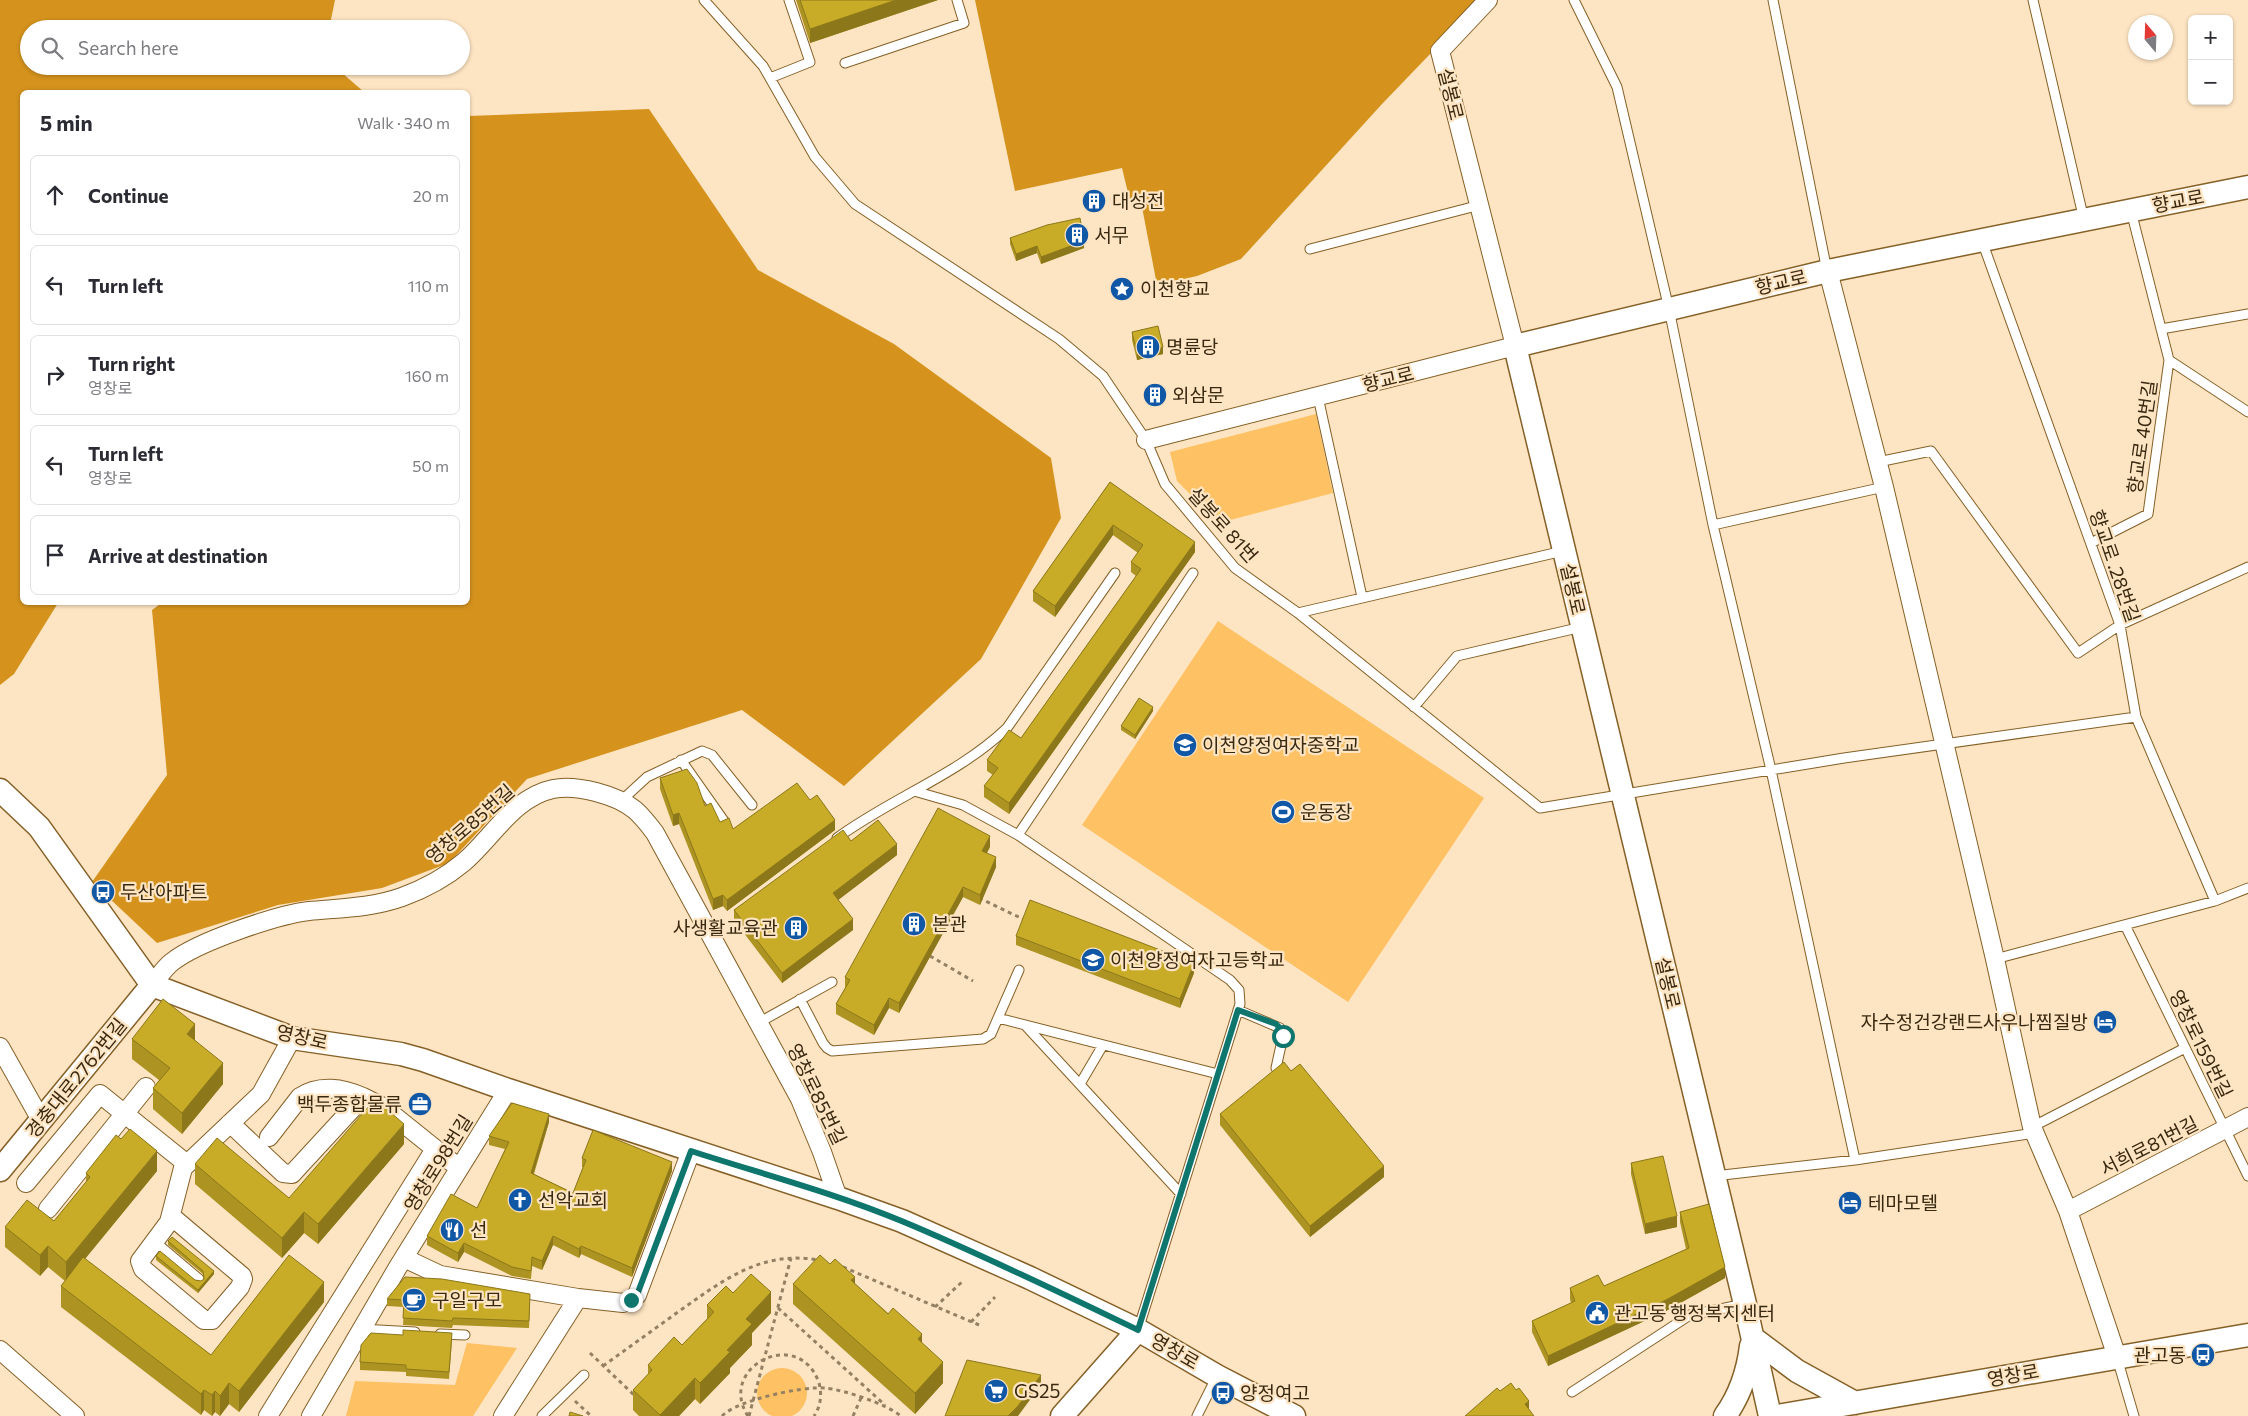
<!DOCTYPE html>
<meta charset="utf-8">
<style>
:root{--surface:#fff;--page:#f7f7f7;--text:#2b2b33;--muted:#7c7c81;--line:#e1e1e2}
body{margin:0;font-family:Commissioner,"Noto Sans KR",sans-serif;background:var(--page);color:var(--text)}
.controls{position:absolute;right:15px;top:15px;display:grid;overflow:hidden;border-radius:8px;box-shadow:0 1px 4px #0004}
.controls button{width:45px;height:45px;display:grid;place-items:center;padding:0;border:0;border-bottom:1px solid var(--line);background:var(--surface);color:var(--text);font:25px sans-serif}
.compass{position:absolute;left:2128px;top:15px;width:45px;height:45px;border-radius:50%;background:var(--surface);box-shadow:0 1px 4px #0004;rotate:341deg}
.stop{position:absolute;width:15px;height:15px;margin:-11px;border:4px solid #0f766e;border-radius:50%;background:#fff}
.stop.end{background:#0f766e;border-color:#fff;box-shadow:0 1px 5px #0008}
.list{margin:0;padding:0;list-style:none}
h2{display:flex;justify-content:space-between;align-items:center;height:65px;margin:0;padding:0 20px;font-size:21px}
h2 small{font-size:16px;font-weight:400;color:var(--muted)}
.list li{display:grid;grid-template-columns:32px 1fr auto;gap:15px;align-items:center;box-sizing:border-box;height:80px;margin:0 10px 10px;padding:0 10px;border:1px solid var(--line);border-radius:8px}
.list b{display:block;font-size:19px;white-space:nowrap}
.list p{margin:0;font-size:16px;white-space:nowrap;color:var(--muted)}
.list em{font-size:16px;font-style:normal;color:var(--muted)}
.icon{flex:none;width:28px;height:28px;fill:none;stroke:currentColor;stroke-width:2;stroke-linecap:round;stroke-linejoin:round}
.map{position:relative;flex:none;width:2248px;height:1416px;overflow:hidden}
.search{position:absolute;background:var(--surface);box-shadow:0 1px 4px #0004;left:20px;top:20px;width:450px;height:55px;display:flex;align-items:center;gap:12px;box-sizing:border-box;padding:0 18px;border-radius:28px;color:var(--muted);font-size:19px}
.panel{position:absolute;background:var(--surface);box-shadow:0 1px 4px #0004;left:20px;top:90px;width:450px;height:515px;border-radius:8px}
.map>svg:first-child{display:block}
</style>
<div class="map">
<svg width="2248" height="1416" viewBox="0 0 2248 1416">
<rect width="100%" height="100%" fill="#fde4c2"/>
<path fill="#fec163" d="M1316,414L1333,493L1219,523L1177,481L1170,452Z
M1218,621L1484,798L1348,1002L1082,825Z
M467,1343L517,1348L473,1416H346L355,1381L455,1385Z
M757 1393a25 25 0 1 1 50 0a25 25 0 1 1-50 0Z"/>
<path fill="#d5931d" d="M0,0H335L329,29H29V66H334L364,92H22V602L58,603L14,674L0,685Z
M975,0H1482L1382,104L1241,259L1197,276L1157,285L1142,207L1132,209L1122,168L1015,191Z
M649,109L758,270L894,344L1051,458L1061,518L981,659L844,786L742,710L527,779L449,863L382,888L278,905L157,943L92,882L167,775L152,610L163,602H468V116Z"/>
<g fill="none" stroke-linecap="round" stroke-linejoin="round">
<g stroke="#856027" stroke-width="11">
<path id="service" d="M704,0L763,66L815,157L855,204L1059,339L1103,376L1146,440L1165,484L1235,568L1298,613L1540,808L1844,758L2136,717
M1574,0L1617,87L1669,309L1713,525L1771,770L1855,1160
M1773,0L1827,271
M2033,0L2084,220
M845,63L964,23L957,0
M770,78L810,62L789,0
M1982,241L2120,625L2136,717L2215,901
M1310,249L1480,205
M2161,329L2248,314
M2169,360L2248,412
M1318,397L1362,597
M1878,462L1931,451L2078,653L2120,625L2248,567
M1713,525L1884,487
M2091,543L2148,514L2169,360L2131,211
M1298,613L1563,551
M1414,707L1457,656L1582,627
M681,760L724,821
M914,791L963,805L1018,835L1230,980L1239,990L1240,1004L1138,1330
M621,801L647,777L702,751L712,755L752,805
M1018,835L1193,573
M837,838C891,798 958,775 1007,728L1115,573
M2125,925L2248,1176
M1995,959L2215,901L2248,888
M800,999L823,1043L827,1048L832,1051L983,1039L991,1034L1019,970
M1238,1010L1280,1028L1283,1036L1276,1068
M998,1018L1218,1074
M758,1023L832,982
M1025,1025L1181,1194
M1080,1084L1103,1045
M2032,1127L2185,1048
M1714,1176L1855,1160L2035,1133
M154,1241L199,1279
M361,1329L415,1332
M440,1334L465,1335
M2117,1358L2134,1416
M1572,1392L1690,1315L1745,1304
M542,1416L584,1375
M1197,1416L1217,1376"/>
</g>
<g stroke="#856027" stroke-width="20">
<path id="minor" d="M1828,271L1884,487L1995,959L2032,1127L2068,1211L2117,1357
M1146,440L1515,346L1440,51L1488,0
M152,985C158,978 164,968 172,962C197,942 276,915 309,911C341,908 371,908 402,897C424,889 445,878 464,862C492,838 514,797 553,789C576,784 617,795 635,810C643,817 649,825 655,833L800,1099L822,1152L838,1198
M0,1047L41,1120
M230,1123L283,1173L292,1174L363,1097L383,1107L459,1168
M269,1137L300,1097C319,1084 343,1088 363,1097
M26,1183L100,1094L187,1164
M48,1209L146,1087
M2068,1211L2248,1117
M171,1216L242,1276L243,1279L240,1287L212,1320H204L143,1269L140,1261L169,1222L183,1168L261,1094L292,1038
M404,1258L440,1275L578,1298L623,1303L631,1300L637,1295L691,1151
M0,1350L75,1416
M268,1416L435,1149
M311,1416L398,1267L508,1090
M503,1416L578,1298"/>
</g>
<g stroke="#856027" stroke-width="25">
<path id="tertiary" d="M0,790L39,827L152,985L292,1038L401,1054L423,1060L508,1090L838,1198L902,1221L1030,1278L1138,1330L1217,1376L1294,1416
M0,1170L152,985
M1753,1338L1797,1371L1855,1403
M1062,1416L1138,1330
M1725,1416C1740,1395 1748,1371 1751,1346
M1770,1416L1745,1304L1515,346L1828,271L2248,187
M1778,1416L2248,1335"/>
</g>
<path stroke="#948063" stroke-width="3" stroke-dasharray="4 4" stroke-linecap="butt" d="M979,898L1025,920
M930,956L973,981
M843,1267L979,1325
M935,1307L963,1281
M778,1308L885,1405
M971,1322L995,1297
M590,1353L634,1395
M603,1366C628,1348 653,1330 678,1312C722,1281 761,1250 818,1260
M575,1401L591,1416
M722,1416C737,1400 803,1386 825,1388C845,1390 886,1404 901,1416
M748,1416C716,1367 799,1325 819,1383C822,1394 821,1406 814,1416
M749,1416L791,1258
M853,1416L861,1398"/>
<use href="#service" stroke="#fff" stroke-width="9"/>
<use href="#minor" stroke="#fff" stroke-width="18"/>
<use href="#tertiary" stroke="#fff" stroke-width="22"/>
</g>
<path fill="#ac9322" d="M796,0H938L810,43Z
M1010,238L1084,248L1041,264L1037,253L1016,261L1010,244Z
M1132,332L1163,354L1137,360L1132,340Z
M1110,482L1195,552L1009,814L984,797V786L993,775L987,771V760L1021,738L1136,576L1131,572V562L1138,553L1113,535L1055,617L1033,601V591Z
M1153,711L1135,739L1121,730V726Z
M660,778L705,806L720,822L733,829L810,800L835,830L727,911L723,906L713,910L679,824L673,826L660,789Z
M851,841L897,855L838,900L853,930L782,983L734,920V910Z
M990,847L987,853L996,867L980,905L963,897L899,1013L889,1008L874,1035L836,1014V1004L845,988V977Z
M1016,936L1194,973L1180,1008L1016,945Z
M132,1039L195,1040L223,1084L182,1134L153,1109V1088L159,1080L132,1059Z
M1291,1071L1384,1177L1310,1237L1220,1125V1114Z
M549,1122L534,1174L573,1193L583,1167H582V1158L672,1171L632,1277L581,1254L579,1258L553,1245L542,1270L532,1266L531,1279L512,1276L464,1252L458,1262L427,1245V1236L477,1208L505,1149L489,1145V1136Z
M404,1144L318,1244L304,1233L282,1258L195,1184V1164L289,1198Z
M1631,1163L1677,1227L1645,1234L1631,1174Z
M157,1171L85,1259L211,1355L324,1302L239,1412L229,1404L220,1416L215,1412L212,1416L204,1410L201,1415L61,1307V1286L65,1281L48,1267L40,1276L5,1247V1227L54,1221L86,1183V1173Z
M1680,1212L1725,1278L1666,1311L1548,1366L1532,1332V1321L1571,1303L1570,1299V1288L1604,1286L1686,1249L1680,1222Z
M168,1241L214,1274L198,1293L156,1260V1256L195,1280L201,1281L204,1279L203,1274L168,1245Z
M830,1264L855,1284L922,1343L943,1383L915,1414L793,1304V1284Z
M733,1293L771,1313L752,1333V1345L730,1368V1373L700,1404L695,1399L679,1416H639L633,1410V1390L648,1375V1365L682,1345L707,1319V1305Z
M387,1299L530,1301L529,1328L453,1325L452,1328L403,1325L404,1307L387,1306Z
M452,1340L449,1379L406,1376V1372L360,1370V1362Z"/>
<path fill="#8c781b" d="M896,0H938L810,43V29Z
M1084,241V248L1041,264V257Z
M1037,246V253L1016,261V254Z
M1163,347V354L1137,360V353Z
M1113,525V535L1055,617V606Z
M1195,542V552L1009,814V803Z
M1153,707V711L1135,739V735Z
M679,813V824L673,826V815Z
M835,820V830L727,911V900Z
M990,836V847L982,861V851Z
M897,844V855L833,904V893Z
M996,857V867L980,905V895Z
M963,887V897L899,1013V1003Z
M723,895V906L713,910V899Z
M853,919V930L782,983V973Z
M1194,963V973L1180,1008V999Z
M889,998V1008L874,1035V1025Z
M195,1024V1045L187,1034Z
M223,1063V1084L182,1134V1113Z
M549,1114V1122L531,1181V1173Z
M404,1124V1144L318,1244V1224Z
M157,1151V1171L66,1282V1262Z
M672,1162V1171L632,1277V1268Z
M1384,1166V1177L1310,1237V1226Z
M304,1212V1233L282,1258V1238Z
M1677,1216V1227L1645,1234V1224Z
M553,1236V1245L542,1270V1261Z
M464,1243V1252L458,1262V1253Z
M48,1246V1267L40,1276V1255Z
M581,1246V1254L579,1258V1249Z
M1725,1267V1278L1666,1311L1548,1366V1356Z
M214,1271V1274L198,1293V1290Z
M855,1277V1297L851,1280Z
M324,1282V1302L239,1412V1391Z
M771,1292V1313L752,1333V1345L730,1368V1373L700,1404V1383L727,1350L746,1319Z
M922,1334V1355L918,1339Z
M943,1362V1383L915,1414V1393Z
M1041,1375V1385L1018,1416H1008Z
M695,1378V1399L679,1416H660V1415Z
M229,1383V1404L220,1416V1396Z
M204,1390V1410L201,1415V1394Z
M215,1391V1412L212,1416V1395Z
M1529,1401V1408L1525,1411V1404Z"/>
<path fill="#c8ab27" stroke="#8c781b" d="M800,0H896L810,29Z
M1080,218L1084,241L1041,257L1037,246L1016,254L1010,238L1047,225Z
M1158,326L1163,347L1137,353L1132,332Z
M1110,482L1195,542L1009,803L984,786L998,768L987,760L1009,730L1021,738L1141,569L1131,562L1143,545L1113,525L1055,606L1033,591Z
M1139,698L1153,707L1135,735L1121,726Z
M687,769L697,783L705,806L711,803L720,822L729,818L733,829L797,783L810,800L817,795L835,820L727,900L723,895L713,899L679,813L673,815L660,778Z
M938,808L990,836L982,851L996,857L980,895L963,887L899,1003L889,998L874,1025L836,1004L850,980L845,977Z
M878,820L897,844L833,893L853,919L782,973L734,910L843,830L851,841Z
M1030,900L1194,963L1180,999L1016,936Z
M163,999L195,1024L187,1034L223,1063L182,1113L153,1088L170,1068L132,1039Z
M1284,1062L1291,1071L1300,1064L1384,1166L1310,1226L1220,1114Z
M375,1099L404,1124L318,1224L304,1212L282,1238L195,1164L217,1138L289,1198Z
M512,1103L549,1114L531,1173L573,1193L586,1160L582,1158L593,1130L672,1162L632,1268L581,1246L579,1249L553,1236L542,1261L532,1257L531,1271L512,1267L464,1243L458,1253L427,1236L451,1194L477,1208L509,1142L489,1136Z
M130,1129L157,1151L66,1262L48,1246L40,1255L5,1227L27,1200L54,1221L90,1177L86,1173L116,1135L121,1139Z
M1663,1156L1677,1216L1645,1224L1631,1163Z
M1709,1204L1725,1267L1666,1300L1548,1356L1532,1321L1575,1301L1570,1288L1598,1275L1604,1286L1689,1248L1680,1212Z
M172,1237L214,1271L198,1290L156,1256L160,1251L195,1280L201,1281L204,1279L203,1271L168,1241Z
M289,1255L324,1282L239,1391L229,1383L220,1396L215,1391L212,1395L204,1390L201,1394L61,1286L83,1257L211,1355Z
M820,1255L830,1264L835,1259L855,1277L851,1280L888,1314L893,1308L922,1334L918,1339L943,1362L915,1393L793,1284Z
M751,1274L771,1292L746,1319L752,1324L727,1350L730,1352L700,1383L695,1378L660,1415L633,1390L652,1370L648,1365L674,1337L682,1345L714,1312L707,1305L726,1286L733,1293Z
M405,1277L442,1279L530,1294L529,1321L453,1318L452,1321L403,1318L404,1300L387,1299Z
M403,1330L452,1333L449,1372L406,1369V1365L360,1362L361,1345L371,1333L403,1335Z
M967,1360L1041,1375L1018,1406L1008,1416H945Z
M1511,1383L1516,1390L1519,1388L1529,1401L1525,1404L1534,1416H1465L1497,1388L1500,1391Z
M570,1412L583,1416H569Z"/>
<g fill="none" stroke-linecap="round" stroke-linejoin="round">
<path stroke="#0f766e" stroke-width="6" d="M631,1300L637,1295L691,1151C762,1174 835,1193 904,1222C983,1255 1061,1293 1138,1330L1238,1010L1276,1024L1280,1028L1283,1036"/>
</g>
<defs>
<g id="building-disc" transform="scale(1.25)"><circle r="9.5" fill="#1057a6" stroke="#fde4c2"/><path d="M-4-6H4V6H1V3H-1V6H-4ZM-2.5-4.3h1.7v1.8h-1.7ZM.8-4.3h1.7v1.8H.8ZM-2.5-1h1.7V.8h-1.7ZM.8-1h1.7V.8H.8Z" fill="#fff"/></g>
<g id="sight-disc" transform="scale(1.25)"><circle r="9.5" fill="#1057a6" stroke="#fde4c2"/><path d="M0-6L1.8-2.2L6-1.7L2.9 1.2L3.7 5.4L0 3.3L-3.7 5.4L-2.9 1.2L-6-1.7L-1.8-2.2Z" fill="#fff"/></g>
<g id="school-disc" transform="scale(1.25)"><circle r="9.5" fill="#1057a6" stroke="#fde4c2"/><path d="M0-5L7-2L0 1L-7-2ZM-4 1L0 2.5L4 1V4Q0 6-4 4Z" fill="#fff"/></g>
<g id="stadium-disc" transform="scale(1.25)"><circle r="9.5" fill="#1057a6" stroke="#fde4c2"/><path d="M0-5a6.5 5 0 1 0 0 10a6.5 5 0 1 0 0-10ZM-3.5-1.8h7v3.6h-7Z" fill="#fff"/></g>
<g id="bus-disc" transform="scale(1.25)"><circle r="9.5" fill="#1057a6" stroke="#fde4c2"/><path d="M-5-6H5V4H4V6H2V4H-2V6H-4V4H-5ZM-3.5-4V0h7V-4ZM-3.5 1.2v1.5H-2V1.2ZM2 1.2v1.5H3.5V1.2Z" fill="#fff"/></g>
<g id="hotel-disc" transform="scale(1.25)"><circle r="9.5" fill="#1057a6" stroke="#fde4c2"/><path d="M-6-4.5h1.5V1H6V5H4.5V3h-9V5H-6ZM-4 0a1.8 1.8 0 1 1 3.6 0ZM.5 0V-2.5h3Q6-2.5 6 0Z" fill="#fff"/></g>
<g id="office-disc" transform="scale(1.25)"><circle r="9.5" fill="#1057a6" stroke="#fde4c2"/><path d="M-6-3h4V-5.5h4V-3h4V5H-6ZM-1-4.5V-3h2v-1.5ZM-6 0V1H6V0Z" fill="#fff"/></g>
<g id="church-disc" transform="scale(1.25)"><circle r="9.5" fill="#1057a6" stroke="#fde4c2"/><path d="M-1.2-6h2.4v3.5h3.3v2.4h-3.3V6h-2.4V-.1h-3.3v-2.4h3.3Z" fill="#fff"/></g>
<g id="restaurant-disc" transform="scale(1.25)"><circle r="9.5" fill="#1057a6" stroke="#fde4c2"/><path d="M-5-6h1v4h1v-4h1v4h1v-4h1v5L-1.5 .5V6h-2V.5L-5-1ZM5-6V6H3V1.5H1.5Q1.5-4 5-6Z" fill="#fff"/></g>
<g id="cafe-disc" transform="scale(1.25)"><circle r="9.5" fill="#1057a6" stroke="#fde4c2"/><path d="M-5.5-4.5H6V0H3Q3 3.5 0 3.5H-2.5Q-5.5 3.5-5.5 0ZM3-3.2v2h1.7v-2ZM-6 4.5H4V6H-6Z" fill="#fff"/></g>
<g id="civic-disc" transform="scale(1.25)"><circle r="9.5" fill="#1057a6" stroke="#fde4c2"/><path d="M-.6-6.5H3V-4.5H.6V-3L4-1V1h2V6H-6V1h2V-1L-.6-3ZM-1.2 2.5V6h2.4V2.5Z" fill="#fff"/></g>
<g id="supermarket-disc" transform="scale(1.25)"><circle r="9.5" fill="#1057a6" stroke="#fde4c2"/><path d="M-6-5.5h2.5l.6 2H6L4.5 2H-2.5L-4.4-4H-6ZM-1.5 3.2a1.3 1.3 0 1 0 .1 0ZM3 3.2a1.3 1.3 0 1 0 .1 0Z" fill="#fff"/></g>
</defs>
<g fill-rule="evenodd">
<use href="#building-disc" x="1094" y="201"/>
<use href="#building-disc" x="1077" y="235"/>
<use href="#sight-disc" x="1122" y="289"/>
<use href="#building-disc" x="1148" y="347"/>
<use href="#building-disc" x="1155" y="395"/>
<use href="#school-disc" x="1185" y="745"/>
<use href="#stadium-disc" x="1283" y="812"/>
<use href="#bus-disc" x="103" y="892"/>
<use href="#building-disc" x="914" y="924"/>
<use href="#building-disc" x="796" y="928"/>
<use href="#school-disc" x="1093" y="960"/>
<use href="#hotel-disc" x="2105" y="1022"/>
<use href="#office-disc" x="420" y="1104"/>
<use href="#church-disc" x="520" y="1200"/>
<use href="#hotel-disc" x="1850" y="1203"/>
<use href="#restaurant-disc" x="452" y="1230"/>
<use href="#cafe-disc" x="414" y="1300"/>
<use href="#civic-disc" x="1597" y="1313"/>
<use href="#bus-disc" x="2203" y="1355"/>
<use href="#supermarket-disc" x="996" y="1391"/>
<use href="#bus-disc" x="1223" y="1393"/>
</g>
<g text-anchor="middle" stroke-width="4.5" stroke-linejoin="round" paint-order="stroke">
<g font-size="19" fill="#392911" stroke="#fde4c2">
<text transform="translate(1451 94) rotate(76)" y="7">설봉로</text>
<text transform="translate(2178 201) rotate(-11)" y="7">향교로</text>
<text transform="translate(1781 282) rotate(-13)" y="7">향교로</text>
<text transform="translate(1388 379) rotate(-14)" y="7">향교로</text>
<text transform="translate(2142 437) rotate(-82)" y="7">향교로 40번길</text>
<text transform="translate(1223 525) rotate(48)" y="7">설봉로 81번</text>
<text transform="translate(2115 566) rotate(71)" y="7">향교로 .28번길</text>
<text transform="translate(1573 589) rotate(77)" y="7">설봉로</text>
<text transform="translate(470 824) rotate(-41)" y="7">영창로85번길</text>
<text transform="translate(1668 983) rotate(77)" y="7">설봉로</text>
<text transform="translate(302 1037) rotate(13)" y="7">영창로</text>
<text transform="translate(2201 1044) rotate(64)" y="7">영창로159번길</text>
<text transform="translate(76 1078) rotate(-51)" y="7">경충대로2762번길</text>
<text transform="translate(817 1094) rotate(64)" y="7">영창로85번길</text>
<text transform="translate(2149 1146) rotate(-27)" y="7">서희로81번길</text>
<text transform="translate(438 1163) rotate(-58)" y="7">영창로98번길</text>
<text transform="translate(1175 1351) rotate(30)" y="7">영창로</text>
<text transform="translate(2013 1375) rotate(-10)" y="7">영창로</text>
</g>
<g font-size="19" fill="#392911" stroke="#fde4c2" text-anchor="start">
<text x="1112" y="208">대성전</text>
<text x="1094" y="242">서무</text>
<text x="1140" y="296">이천향교</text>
<text x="1166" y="354">명륜당</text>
<text x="1172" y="402">외삼문</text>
<text x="1202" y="752">이천양정여자중학교</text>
<text x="1300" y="819">운동장</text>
<text x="120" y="899">두산아파트</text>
<text x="932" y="931">본관</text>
<text x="778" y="935" text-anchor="end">사생활교육관</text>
<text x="1110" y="967">이천양정여자고등학교</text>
<text x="2088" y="1029" text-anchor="end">자수정건강랜드사우나찜질방</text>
<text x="402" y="1111" text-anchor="end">백두종합물류</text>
<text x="538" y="1207">선악교회</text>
<text x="1868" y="1210">테마모텔</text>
<text x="470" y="1237">선</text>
<text x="432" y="1307">구일구모</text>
<text x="1614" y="1320">관고동 행정복지센터</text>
<text x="2186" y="1362" text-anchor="end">관고동</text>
<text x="1014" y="1398">GS25</text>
<text x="1240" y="1400">양정여고</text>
</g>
</g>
</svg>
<div class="controls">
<button>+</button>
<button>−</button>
</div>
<svg class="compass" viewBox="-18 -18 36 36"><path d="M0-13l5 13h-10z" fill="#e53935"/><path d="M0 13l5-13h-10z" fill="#7c7c81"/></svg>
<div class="stop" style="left:1283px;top:1036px"></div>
<div class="stop end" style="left:631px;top:1300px"></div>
<div class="search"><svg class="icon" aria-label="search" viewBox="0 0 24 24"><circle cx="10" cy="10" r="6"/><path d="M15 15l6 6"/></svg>Search here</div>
<section class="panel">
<h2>5 min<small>Walk · 340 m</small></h2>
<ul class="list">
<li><svg class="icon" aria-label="ahead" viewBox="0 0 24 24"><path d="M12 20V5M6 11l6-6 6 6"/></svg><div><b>Continue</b></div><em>20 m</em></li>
<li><svg class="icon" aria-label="left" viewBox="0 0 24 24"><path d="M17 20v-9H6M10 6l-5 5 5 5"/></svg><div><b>Turn left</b></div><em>110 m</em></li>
<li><svg class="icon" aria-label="right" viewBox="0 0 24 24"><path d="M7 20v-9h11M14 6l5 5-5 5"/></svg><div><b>Turn right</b><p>영창로</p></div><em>160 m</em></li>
<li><svg class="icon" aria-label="left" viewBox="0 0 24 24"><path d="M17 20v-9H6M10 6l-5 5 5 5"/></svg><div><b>Turn left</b><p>영창로</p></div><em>50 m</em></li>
<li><svg class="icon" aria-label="arrive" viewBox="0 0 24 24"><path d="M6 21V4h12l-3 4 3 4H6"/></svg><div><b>Arrive at destination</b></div></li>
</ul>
</section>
</div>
